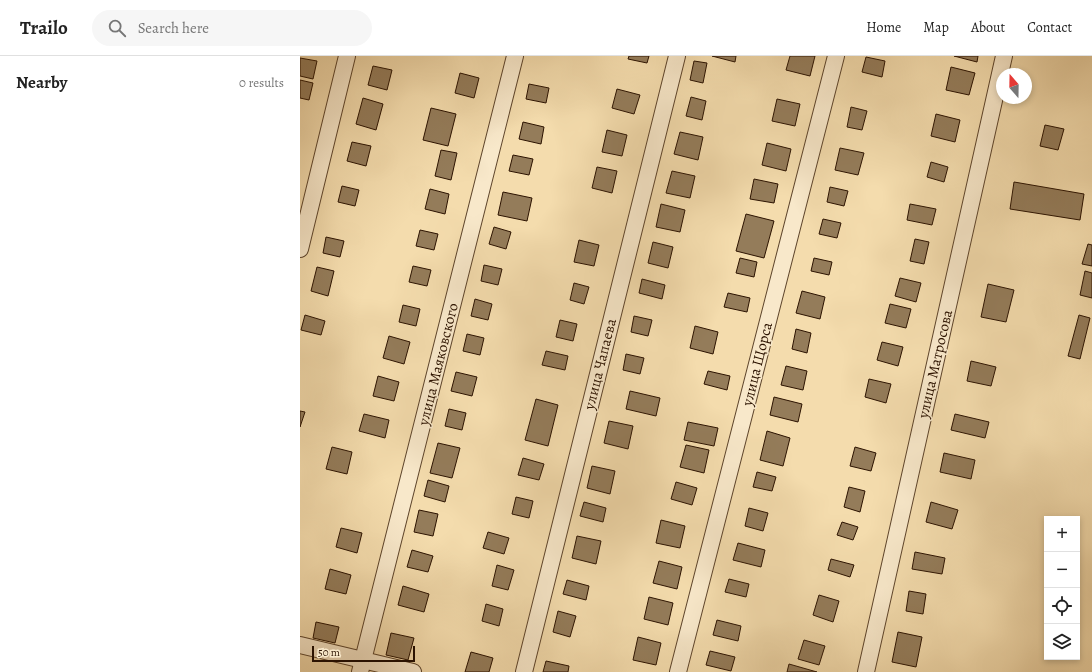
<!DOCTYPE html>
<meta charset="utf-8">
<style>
:root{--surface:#fff;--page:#f6f6f6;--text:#222;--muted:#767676;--line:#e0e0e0}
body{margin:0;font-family:Alegreya,serif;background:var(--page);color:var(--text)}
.controls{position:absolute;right:12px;bottom:12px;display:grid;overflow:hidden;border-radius:0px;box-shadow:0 2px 6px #0003}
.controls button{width:36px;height:36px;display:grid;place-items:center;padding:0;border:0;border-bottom:1px solid var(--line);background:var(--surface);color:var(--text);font:20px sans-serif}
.compass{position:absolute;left:696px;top:12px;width:36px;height:36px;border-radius:50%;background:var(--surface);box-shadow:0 2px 6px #0003;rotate:340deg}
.scale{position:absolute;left:12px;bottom:10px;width:103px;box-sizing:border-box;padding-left:4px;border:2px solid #2c1301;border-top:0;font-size:11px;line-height:14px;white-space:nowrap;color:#2c1301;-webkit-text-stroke:3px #f8e8ca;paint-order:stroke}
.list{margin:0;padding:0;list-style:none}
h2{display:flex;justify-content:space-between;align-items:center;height:52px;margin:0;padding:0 16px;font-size:17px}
h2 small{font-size:13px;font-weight:400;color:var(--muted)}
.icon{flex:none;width:22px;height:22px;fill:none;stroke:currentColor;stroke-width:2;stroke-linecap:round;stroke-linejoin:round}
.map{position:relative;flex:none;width:792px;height:616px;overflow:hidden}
header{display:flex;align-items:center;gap:24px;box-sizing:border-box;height:56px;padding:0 20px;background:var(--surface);border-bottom:1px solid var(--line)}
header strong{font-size:19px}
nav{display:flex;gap:22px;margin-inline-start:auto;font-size:14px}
.search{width:280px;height:36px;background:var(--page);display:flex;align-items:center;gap:10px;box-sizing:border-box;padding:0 14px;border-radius:22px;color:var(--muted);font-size:15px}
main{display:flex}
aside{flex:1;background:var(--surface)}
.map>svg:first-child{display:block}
</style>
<header>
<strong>Trailo</strong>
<div class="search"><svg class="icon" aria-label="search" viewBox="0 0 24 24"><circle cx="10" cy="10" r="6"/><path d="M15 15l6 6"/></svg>Search here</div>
<nav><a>Home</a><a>Map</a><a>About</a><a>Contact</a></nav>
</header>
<main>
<aside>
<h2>Nearby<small>0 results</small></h2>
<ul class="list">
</ul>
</aside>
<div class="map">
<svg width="792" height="616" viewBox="0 0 792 616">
<rect width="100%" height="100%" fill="#f4dcad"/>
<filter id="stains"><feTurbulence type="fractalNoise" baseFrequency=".005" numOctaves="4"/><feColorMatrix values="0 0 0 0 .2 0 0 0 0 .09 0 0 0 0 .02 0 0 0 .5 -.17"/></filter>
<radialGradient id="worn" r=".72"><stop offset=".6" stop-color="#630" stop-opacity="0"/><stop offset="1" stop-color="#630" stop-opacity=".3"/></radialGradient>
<path fill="#947c5a" stroke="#2c1301" d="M329,0H349L347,7L328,3Z
M412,0H436L435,6Z
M490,0H515L510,20L486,14Z
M654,0H678L677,6Z
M566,1L585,5L582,21L562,16Z
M0,2L17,5L13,23L0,20Z
M394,5L407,7L403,27L390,24Z
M73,10L92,14L87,34L68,29Z
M651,11L675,17L669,39L646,34Z
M160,17L179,22L174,42L155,37Z
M0,24L13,27L9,44L0,42Z
M229,28L249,32L246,47L226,43Z
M317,33L340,39L334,58L312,52Z
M391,41L406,45L402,64L386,60Z
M63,42L83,48L76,74L56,68Z
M477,43L500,48L495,70L472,65Z
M551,51L567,55L562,74L547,71Z
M131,52L156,58L148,90L123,84Z
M636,58L660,64L655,86L631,80Z
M223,66L244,71L241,88L219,83Z
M745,69L764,73L758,94L740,90Z
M307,74L327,79L322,100L302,96Z
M380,76L403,81L398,104L374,98Z
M52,86L71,90L66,110L47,105Z
M467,87L491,93L486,115L462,109Z
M540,92L564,97L558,119L535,114Z
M141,94L157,97L151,124L135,120Z
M213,99L233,103L229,119L209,115Z
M631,106L648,111L644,126L627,121Z
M297,111L317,115L312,137L292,132Z
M372,115L395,120L390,142L366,137Z
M454,123L478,128L474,147L450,143Z
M714,126L784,138L780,164L710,153Z
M42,130L59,134L55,150L38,146Z
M530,131L548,135L544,150L527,146Z
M130,133L149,138L145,158L125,153Z
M203,136L232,142L227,165L198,159Z
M361,148L385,154L380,176L356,171Z
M610,148L636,153L632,169L607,164Z
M446,158L474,165L464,202L436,195Z
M523,163L541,167L537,182L519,178Z
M194,171L211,176L206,193L189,188Z
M120,174L138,178L134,194L116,190Z
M26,181L44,185L40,201L23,197Z
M615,183L629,186L624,208L610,205Z
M279,184L299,189L294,210L274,206Z
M353,186L373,191L368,212L348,207Z
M788,188L792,189V210L782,208Z
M440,202L457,206L454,221L436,217Z
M514,202L532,206L529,219L511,215Z
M184,209L202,213L198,229L181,225Z
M113,210L131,214L127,230L109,226Z
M17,211L34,215L28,240L11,235Z
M785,215L792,217V242L780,239Z
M600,222L621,227L616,246L595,240Z
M342,223L365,229L362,243L339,237Z
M274,227L289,231L284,248L270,244Z
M688,228L714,234L706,266L681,261Z
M502,235L525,241L520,263L496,257Z
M428,237L450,242L447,256L424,251Z
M175,243L192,248L188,264L171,260Z
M590,248L611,253L606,272L585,267Z
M103,249L120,253L116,270L99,266Z
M5,259L25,265L21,279L1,274Z
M779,259L790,262L780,303L768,300Z
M334,260L352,264L348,280L331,276Z
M260,264L277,268L273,285L256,281Z
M395,270L418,276L413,298L390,292Z
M496,273L511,277L507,297L492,293Z
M167,278L184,282L180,299L163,295Z
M89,280L110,286L104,308L83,302Z
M582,286L603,291L598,310L577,304Z
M246,295L268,300L265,314L242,309Z
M326,298L344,302L340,318L323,314Z
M671,305L696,311L691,330L667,325Z
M486,310L507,315L503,334L481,329Z
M408,315L430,320L427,334L404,328Z
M156,316L177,321L172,340L151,335Z
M78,320L99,326L94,345L73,340Z
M569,323L591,328L586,347L565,341Z
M330,335L360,342L356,360L326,353Z
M474,341L502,348L498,366L470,359Z
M236,343L258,349L248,390L225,384Z
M149,353L166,357L162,374L145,370Z
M0,355L5,356L0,371Z
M64,358L89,364L85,382L59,375Z
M655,358L689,366L685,382L651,374Z
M309,365L333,370L328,393L304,387Z
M388,366L418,372L414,390L384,384Z
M467,375L490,382L483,410L460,404Z
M138,387L160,392L152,422L130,417Z
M386,389L409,394L404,417L380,411Z
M32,391L52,396L47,418L26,413Z
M555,391L576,397L571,415L550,410Z
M644,397L675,404L671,423L640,416Z
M223,402L244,408L239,424L218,419Z
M292,410L315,415L310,438L287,432Z
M457,416L476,421L472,435L453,431Z
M128,424L149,430L145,446L124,440Z
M376,426L397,432L392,449L371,443Z
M549,431L565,435L560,456L544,451Z
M216,441L233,445L229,462L212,458Z
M284,446L306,452L303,466L280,460Z
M631,446L658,454L652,473L626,466Z
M449,452L468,457L463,475L445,470Z
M119,454L138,458L133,480L114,476Z
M361,464L385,470L380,492L356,487Z
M542,466L558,471L553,484L537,479Z
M41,472L62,477L57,497L36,491Z
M188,476L209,482L204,498L183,492Z
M277,480L301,485L296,508L272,502Z
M438,487L465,494L461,511L433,504Z
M112,494L133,500L128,516L107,511Z
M615,496L645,502L642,518L612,513Z
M531,503L554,509L550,521L528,514Z
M359,505L382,511L377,533L353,527Z
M197,509L214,514L208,534L192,530Z
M30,513L51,519L46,538L25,533Z
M429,523L449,528L446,541L425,536Z
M267,524L289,530L286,544L263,538Z
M103,530L129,538L124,556L98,549Z
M609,535L626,538L623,558L606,555Z
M519,539L539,545L533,566L513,559Z
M349,541L373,547L368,569L344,563Z
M186,548L203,553L199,570L182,565Z
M258,555L276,560L270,581L253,576Z
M417,564L441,570L438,585L413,579Z
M16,566L39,571L35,587L13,582Z
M598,576L622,581L616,611L592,606Z
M91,577L114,582L108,604L86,599Z
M338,581L361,587L356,609L333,604Z
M504,584L525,590L519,609L498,603Z
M410,595L435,601L431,615L406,609Z
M171,596L193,602L189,616H165Z
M246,605L269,610L268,616H243Z
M489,608L517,616H487Z"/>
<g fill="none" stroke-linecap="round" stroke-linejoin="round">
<g stroke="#5e452c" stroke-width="18">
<path id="street" d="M0,193L47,0
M0,589L113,616
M60,616L215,0
M224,616L377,0
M378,616L536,0
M566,616L704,0"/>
</g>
<use href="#street" stroke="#f8e8ca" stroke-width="16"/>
</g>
<g text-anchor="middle" stroke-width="3" stroke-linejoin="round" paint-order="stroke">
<g font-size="15" fill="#2c1301" stroke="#f8e8ca">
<text transform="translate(138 308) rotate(-76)" y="5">улица Маяковского</text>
<text transform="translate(300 308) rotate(-76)" y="5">улица Чапаева</text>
<text transform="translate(457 308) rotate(-76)" y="5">улица Щорса</text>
<text transform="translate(635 308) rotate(-77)" y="5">улица Матросова</text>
</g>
</g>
<rect width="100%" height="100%" filter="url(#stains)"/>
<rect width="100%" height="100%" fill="url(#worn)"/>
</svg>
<div class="controls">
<button>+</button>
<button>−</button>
<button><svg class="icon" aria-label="locate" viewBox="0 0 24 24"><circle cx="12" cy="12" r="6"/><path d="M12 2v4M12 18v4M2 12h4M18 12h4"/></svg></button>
<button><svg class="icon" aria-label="layers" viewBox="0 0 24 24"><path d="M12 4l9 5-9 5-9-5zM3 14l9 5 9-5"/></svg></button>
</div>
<svg class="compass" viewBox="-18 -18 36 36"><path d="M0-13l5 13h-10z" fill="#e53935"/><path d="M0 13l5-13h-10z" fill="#767676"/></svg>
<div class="scale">50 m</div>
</div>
</main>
